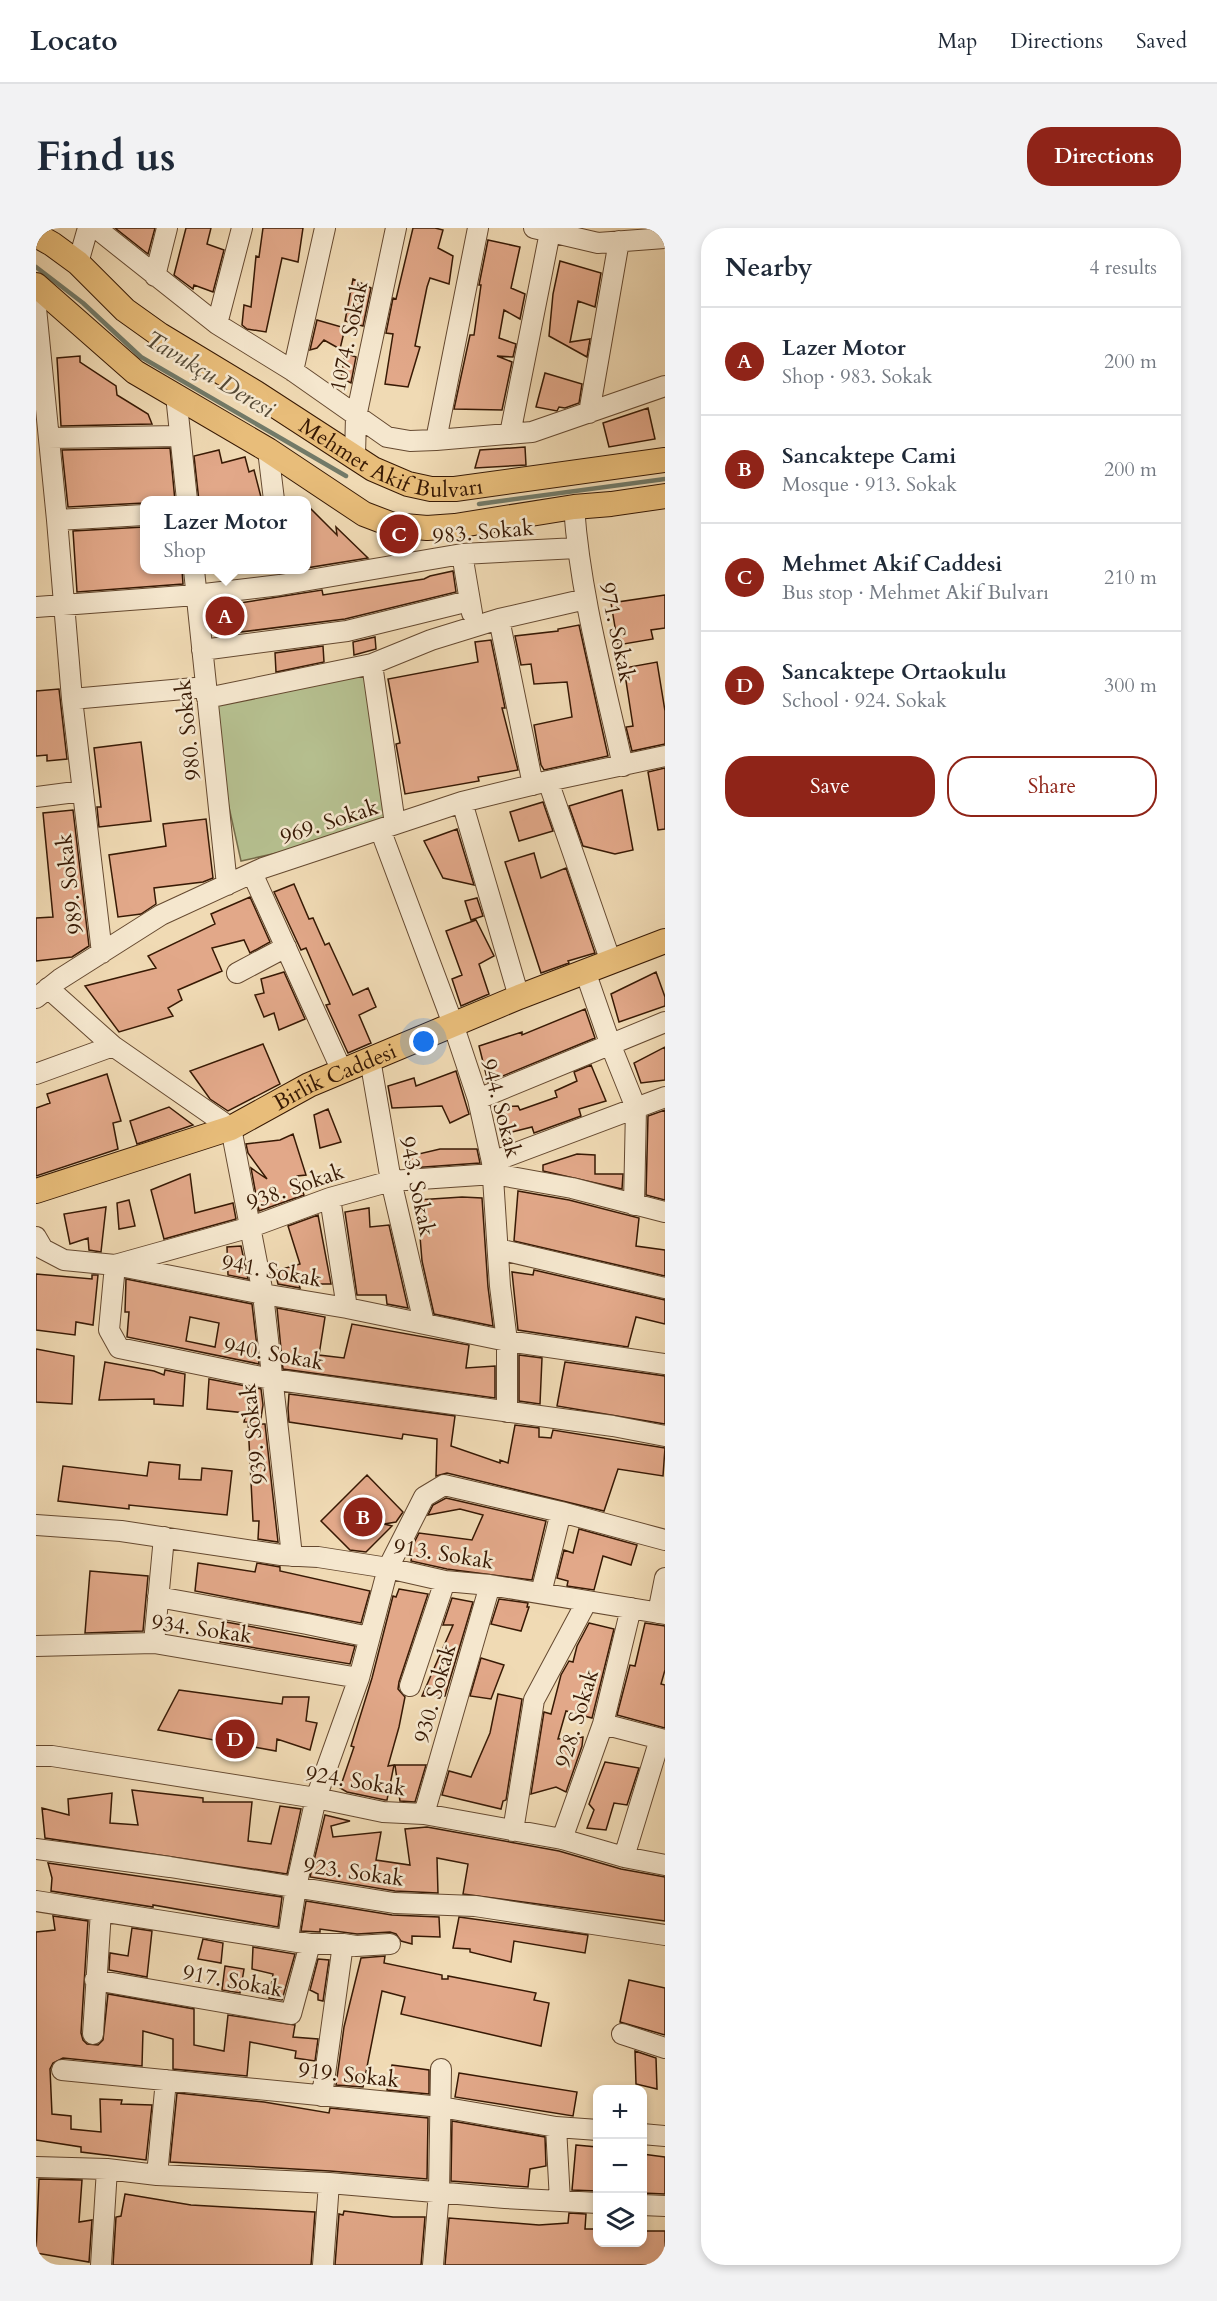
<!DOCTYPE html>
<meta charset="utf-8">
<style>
:root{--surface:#fff;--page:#f2f2f3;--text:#1f2937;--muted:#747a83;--line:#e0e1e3;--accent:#8f2418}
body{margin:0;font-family:Cardo,serif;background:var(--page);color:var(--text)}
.controls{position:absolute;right:18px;bottom:18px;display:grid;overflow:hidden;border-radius:12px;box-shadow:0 3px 9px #0003}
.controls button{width:54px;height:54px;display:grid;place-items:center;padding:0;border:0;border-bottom:2px solid var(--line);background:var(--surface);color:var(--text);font:30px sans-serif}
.you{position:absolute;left:388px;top:814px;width:21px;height:21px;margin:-15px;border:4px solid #fff;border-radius:50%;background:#1a73e8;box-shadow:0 0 0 9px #1a73e833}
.badge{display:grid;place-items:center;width:39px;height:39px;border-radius:50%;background:var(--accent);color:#fff;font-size:20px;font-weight:700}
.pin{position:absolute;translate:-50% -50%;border:3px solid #fff;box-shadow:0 2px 6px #0006}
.popup{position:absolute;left:104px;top:268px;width:171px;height:78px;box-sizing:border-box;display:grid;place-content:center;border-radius:12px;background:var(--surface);filter:drop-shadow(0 2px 4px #0005);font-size:20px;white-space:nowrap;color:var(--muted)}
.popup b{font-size:22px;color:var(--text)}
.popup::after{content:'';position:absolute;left:50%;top:100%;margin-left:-12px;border:12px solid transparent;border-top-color:var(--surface)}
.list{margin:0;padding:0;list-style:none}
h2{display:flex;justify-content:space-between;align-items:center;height:78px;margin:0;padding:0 24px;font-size:26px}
h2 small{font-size:20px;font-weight:400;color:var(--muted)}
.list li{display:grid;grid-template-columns:39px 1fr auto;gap:18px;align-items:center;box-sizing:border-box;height:108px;padding:0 24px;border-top:2px solid var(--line)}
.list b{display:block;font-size:22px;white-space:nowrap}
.list p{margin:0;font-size:20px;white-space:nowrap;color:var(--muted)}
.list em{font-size:20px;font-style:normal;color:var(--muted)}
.actions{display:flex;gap:12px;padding:18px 24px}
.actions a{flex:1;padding:14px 0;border:2px solid var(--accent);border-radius:24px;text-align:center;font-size:21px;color:var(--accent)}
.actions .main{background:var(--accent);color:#fff}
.icon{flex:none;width:33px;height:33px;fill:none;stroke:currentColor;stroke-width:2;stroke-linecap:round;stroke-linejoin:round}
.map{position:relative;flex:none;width:629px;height:2037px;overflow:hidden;border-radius:24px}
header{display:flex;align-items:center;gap:36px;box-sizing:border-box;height:84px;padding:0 30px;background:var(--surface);border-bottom:2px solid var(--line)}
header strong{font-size:28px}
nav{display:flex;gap:33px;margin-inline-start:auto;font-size:21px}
.intro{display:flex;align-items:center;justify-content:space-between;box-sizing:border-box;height:144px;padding:0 36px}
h1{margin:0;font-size:42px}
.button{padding:15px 27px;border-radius:24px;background:var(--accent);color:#fff;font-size:21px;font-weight:700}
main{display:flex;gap:36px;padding:0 36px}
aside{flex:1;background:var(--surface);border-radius:24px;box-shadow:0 3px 9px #0003}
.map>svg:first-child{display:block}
</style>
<header>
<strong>Locato</strong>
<nav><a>Map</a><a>Directions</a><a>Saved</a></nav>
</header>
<div class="intro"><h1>Find us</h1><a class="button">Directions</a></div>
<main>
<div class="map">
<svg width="629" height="2037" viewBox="0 0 629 2037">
<rect width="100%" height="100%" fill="#f0dab4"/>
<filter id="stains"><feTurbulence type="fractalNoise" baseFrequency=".00333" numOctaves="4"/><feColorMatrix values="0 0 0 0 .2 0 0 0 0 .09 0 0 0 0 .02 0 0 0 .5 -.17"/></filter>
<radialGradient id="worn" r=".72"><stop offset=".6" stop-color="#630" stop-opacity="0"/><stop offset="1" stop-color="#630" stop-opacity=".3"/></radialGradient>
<path fill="#b6c090" stroke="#766c4a" stroke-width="1.5" d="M331,431L367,597L205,633L168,467Z"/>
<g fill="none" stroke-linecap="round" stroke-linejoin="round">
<path stroke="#727a68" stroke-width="4.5" d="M0,39L47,75L105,129L310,248
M443,276L629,251"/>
</g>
<path fill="#e2a889" stroke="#371904" stroke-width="1.5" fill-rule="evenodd" d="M79,0H119L112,26Z
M150,0H175L171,16L188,22L177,64L158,57L157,61L138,47Z
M227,0H267L262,34L246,30L230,104L211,101L206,97L208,77L215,79L220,28L223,29Z
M377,0H399L407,2L402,20L417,28L413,56L394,50L391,59L379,118L384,119L372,159L349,156L357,106L350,105L357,70L360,71Z
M452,12L484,19L475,60L489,66L484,91L468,82L463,110L480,116L477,129L461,128L476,134L466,182L418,181L434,107H438L445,57H443Z
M524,33L565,45L559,79L542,73L534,114L554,111L551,129L513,108L517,66Z
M317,51L335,60L327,98L309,93Z
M281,92L309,100L304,121L288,112L281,120L274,122Z
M309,125L320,129L315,155L305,150Z
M44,128V134L80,158L81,167L112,186L116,196L25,198L21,130Z
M509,145L546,156L543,175L529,180L523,179L521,183L500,179Z
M612,180L619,211L573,219L567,195Z
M489,219L490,237L439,240L444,222Z
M134,220L139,273H108V275L32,279L26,222Z
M183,222L186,235L209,229L213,244L218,242L226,273H163L158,228Z
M270,276L301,307L300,299L332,330L270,340Z
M108,299V342H146L147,356L41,364L37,303Z
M417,343L420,364L309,391L189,406L185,378L286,362L287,367L388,351L394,348Z
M629,367V400L615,402L617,411L582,417L575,375Z
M543,397L572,528L508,542L505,537L498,497L536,489L531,454L498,456L495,436L485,437L479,408L522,403V401Z
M339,409L340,421L318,427L317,414Z
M455,412L469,480H466L482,542L442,549L443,553L369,566L360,516L364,515L352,451L442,434L439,414Z
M287,418L288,434L240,444L239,425Z
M621,434L629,483V516L596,523L590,499L597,498L588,440Z
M23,461L31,531L11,533V527L0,528V463Z
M105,514L115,593L63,599L61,579H65L58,520Z
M629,540V601L622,602L612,544Z
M586,562L597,622L579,626L547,618L533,578Z
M507,574L517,603L483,613L474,584Z
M37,582L53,718L36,729L0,733V690L17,689L7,585Z
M170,591L177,650L167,654L118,660L120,676L105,686L82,689L73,627L130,618L127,596Z
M421,601L438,657L407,650L388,613Z
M498,625L505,650L530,640L559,725L532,733L533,735L505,745L469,634Z
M258,656L273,691L277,690L289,717L293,715L317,767L332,760L340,779L323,787L335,815L312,825L290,777L294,776L270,720L265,722L238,664Z
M214,669L234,714L214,725L208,712L176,720L186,743L142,762L146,772L132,780L137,788L83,804L49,758L120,740L112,728L179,696L175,686Z
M441,670L447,688L435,692L429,673Z
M440,692L458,728L443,736L453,766L425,778L416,751L426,747L410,703Z
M248,744L269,791L243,802L238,785L228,789L219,767L228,765L225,751Z
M620,744L629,769V778L583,794L575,766Z
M549,781L559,810L452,854L443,818L486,804V807Z
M227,816L244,856L192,883L174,871L154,843Z
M629,819V852L605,855L598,835Z
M555,837L570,873L543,881L545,888L498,905L496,899L472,905L464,879L482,878L484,882L521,869L519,863L541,853L538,844Z
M420,843L433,886L414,895L406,878L356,880L352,858L378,850L380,858Z
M71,846L85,893L77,895L82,921L0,948V880L14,875L11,866Z
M133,879L157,897L101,916L94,893Z
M292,881L305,914L284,920L278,887Z
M629,882V972L610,967L612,888Z
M257,906L270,947L261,948L268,967L223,983L215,940L231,951L212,925L210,916L244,912Z
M404,921H441L444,935L374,940V928Z
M541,926L559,927V946H587L586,961L507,943V937Z
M154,946L159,985L197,975L200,991L128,1011L115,962Z
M482,963L533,972L603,990L600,1018L629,1022V1048L478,1013Z
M426,969L446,970L452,1059L457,1098L398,1086L386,1033L381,972Z
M93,972L99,998L83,1001L81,975Z
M70,979L65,1024L53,1022L52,1010L34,1016L28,986Z
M333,980L334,999L353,997L372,1080L351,1076L350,1067H321L309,984Z
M282,987L295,1056H263L264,1060L242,1056L239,1043L264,1036L252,998Z
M205,1018L212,1051L192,1047L191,1019Z
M498,1042L629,1072V1096L600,1089L592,1119L482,1102L476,1044L497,1047Z
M0,1046L56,1051V1047H62L57,1097L40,1094L39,1107L0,1102Z
M90,1051L216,1076L223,1136L91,1109L93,1084H89ZM154,1089L183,1095L179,1119L150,1113Z
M241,1080L289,1089L283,1127L308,1130L316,1096L433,1117L430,1140L459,1138V1170L247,1141Z
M0,1121L38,1128L36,1176L0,1174Z
M483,1127L506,1130L504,1176L483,1173Z
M69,1134L118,1143L128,1147L129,1142L149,1146L147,1178L118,1176V1171L63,1172Z
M529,1134L629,1148V1196L521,1178Z
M173,1151L225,1161L227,1177L224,1196H229L242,1314L222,1311L223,1293H217L212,1194H208L210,1185L171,1181Z
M253,1166L419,1188L415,1218L464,1235V1232L472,1235L479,1197L503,1200V1209L515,1210L517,1202L629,1220L627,1248L582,1241L568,1283L411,1245L400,1248L401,1211L367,1206L366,1211L253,1194L252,1180Z
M113,1234L144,1237L143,1251L165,1252L166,1240L196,1243L191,1287L93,1277V1281L22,1273L27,1238L111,1248Z
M331,1247L367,1284L360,1294L348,1296L356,1298L330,1324L314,1322L285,1293Z
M410,1270L510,1293L496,1352L411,1341L375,1333L378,1315L383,1305L436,1312L447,1287L424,1281L392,1287L397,1277Z
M543,1301L601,1317L595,1337L567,1328L558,1362L531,1358L532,1353L521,1350L528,1322L537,1325Z
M162,1335L219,1344L221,1335L244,1339V1343L334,1363L325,1395L159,1363Z
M54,1343L112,1348L107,1403L49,1405Z
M363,1361L392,1366L363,1454L362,1461L369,1469L363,1499L352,1538L358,1537L351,1572H349L311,1564L304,1560L318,1519L315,1518L336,1450L357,1368L360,1369Z
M416,1370L437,1374L409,1468H386L417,1397H407Z
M463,1371L492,1375L491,1379H493L485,1403L455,1396Z
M190,1394L319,1418L314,1436L184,1414Z
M553,1395L578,1401L556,1490L530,1483L522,1511L547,1509L546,1518L530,1564L520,1559L495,1566L508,1484L515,1486L525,1447L533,1433L537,1434L541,1418Z
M609,1395L629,1398V1442L625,1456L629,1457V1500L581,1487L594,1437L599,1438Z
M445,1430L468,1437L455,1471L434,1468Z
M143,1462L246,1476L247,1469H273L270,1493L281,1495L274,1522L241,1511L240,1523L122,1502Z
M462,1466L486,1471L470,1572L467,1573L465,1581L406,1567L413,1543L435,1549L454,1505Z
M569,1534L603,1540L591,1577L578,1575L570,1602L551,1600L558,1582L553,1576Z
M359,1537H390L379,1574L364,1573Z
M96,1562L167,1570V1574H216L212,1613L235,1616L244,1578L265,1581L251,1646L9,1610L6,1580L33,1587L32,1571L76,1565L74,1595L102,1597Z
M289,1587L314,1593L295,1598L297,1609L345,1604L340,1632L374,1637L369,1601L391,1599L523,1623L585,1641L629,1649V1693L427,1666L432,1636L401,1630L402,1665L359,1663L274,1649Z
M12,1635L246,1669L242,1699L117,1677V1679L15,1663L16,1650Z
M270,1673L356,1687L403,1689L404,1709L376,1708V1716L365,1713L360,1706L354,1704L321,1706L284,1701V1704L265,1703Z
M17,1688L52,1693L45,1805L47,1812L51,1816L62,1817L67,1812L72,1766L158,1781V1817L188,1823L192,1787L259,1797L257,1809L282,1811L279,1833L259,1830L260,1823L214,1814L211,1848L137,1841V1811L107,1803L106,1838L27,1830L17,1835L14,1841L16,1886L35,1888V1901L65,1904L64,1871L86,1872L85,1876L116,1877L110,1932L45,1924V1919L0,1912V1704L19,1702Z
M423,1689L552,1707L549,1725L478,1713L475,1734L434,1724V1721L417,1720Z
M96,1700L116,1703L111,1749L73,1742L74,1725L92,1728Z
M167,1711L187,1715L185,1735L162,1731Z
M217,1719L259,1726L246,1772L233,1770L237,1746L216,1741Z
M349,1728L348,1735L406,1747V1751H412V1748L500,1765L498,1772L513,1775L505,1818L365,1786L369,1769L346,1763L327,1859L300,1857L308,1799L325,1730Z
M282,1731L293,1732L287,1773L282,1772V1766L274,1762Z
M189,1738L208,1741L204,1765L186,1762Z
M593,1752L629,1760V1807L584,1794Z
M599,1823L620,1830L621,1861L600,1856Z
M356,1837L393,1842V1866L351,1862Z
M423,1845L541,1864L537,1888L419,1869Z
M141,1865L228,1874L293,1885L294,1880L392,1890L391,1951L294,1943L134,1934Z
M416,1893L509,1909L510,1938L494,1941L492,1959L415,1953Z
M540,1917L561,1919V1963L536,1962Z
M606,1926L629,1929V1966L606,1965Z
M3,1951L46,1952L43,1994L56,1992L53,2034L0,2025Z
M89,1966L155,1977L279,1984L275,2037H77L80,1989L85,1988Z
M308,1983L357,1989H389L385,2037H299L303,1986L307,1987Z
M533,1985L550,1986L549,2001H561V2014H606V2003H629V2037H409L413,1990L503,1997L532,1995Z"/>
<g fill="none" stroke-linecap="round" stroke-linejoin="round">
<g stroke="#654930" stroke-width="22">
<path id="minor" d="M60,0L181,96L257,143L351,209L374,213L400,212L496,204L629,158
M498,0L562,15L629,10
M42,35L52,0
M119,48L131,0
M0,80L21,292L36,471L66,725
M181,96L206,0
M257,143L289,0
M140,167L151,272
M553,185L583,13
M474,206L514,4
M13,210L144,208
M400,212L442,0
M232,222L238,272
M319,227L320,189L360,0
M538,279C544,366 568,452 587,538
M21,292L108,287
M426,326L436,385
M158,342L191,657
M0,379L160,367L244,357L426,326L541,320
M463,391L497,557
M166,422L311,403L433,373
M336,436L359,596
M171,470L336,436L395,412L463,391L550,371
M36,471L170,459
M512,553L575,734
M0,569L47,563
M426,574L483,769
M344,601L417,796L442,871L456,934L464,1058L471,1113V1184
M216,645L306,843
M549,743L575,818L600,880L598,977
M201,745L250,719
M12,760L77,818L195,900L227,1066L256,1328
M0,770L24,751L125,687L227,640L426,574L512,553L629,528
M334,831L355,953L388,1095
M0,846L77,818
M442,871L629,794
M456,934L629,869
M294,970L311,1080
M629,984L536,960L458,946L355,953L294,970L215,999L79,1037L73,1102L83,1120L235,1151L577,1198L629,1208
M0,1009L7,1021L28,1032L79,1037L227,1066L311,1080L471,1113L629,1136
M462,1021L629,1060
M0,1297L85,1303L245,1327L282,1329L352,1340L409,1353L454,1357L629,1386
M505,1365L525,1284
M122,1369L271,1396L333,1409
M622,1385L629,1350
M118,1415L128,1309
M0,1418L118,1415L323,1450
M374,1458L409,1353
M567,1496L629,1512
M0,1528H16L280,1570L347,1584L388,1586L526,1611L588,1629L629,1637
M388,1586L454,1357
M477,1603L498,1472L551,1373
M526,1611L567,1496L595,1380
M0,1621L134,1639L358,1675L439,1678L629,1707
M588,1629L624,1511
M0,1673L274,1716H307L286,1868
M252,1711L260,1659L280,1570L323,1450L352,1340L388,1269L408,1257L525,1284L629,1312
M307,1716L320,1718L354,1716
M59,1752L255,1786L274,1716
M57,1806L65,1683
M586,1806L629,1820
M26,1842L405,1879L520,1899L524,1973
M520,1899L562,1902
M606,1906L629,1908
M0,1939L71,1941L121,1947L293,1955L469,1970L562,1975
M121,1947L130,1852
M606,1977L629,1978
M65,2037L71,1941
M287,2037L293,1955
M397,2037L403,1964L405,1841"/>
</g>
<g stroke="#371904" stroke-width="26">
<g id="major">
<path id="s1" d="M0,7L16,16L42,35L89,82L124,107L220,165L337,241L372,256L395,261H419L629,232"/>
<path d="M0,57L99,144L232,222L328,286L357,297L391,300L419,298L538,279L575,276L629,268"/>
<path id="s2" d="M0,963L195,900L273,857L483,769L629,713"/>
</g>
</g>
<use href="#minor" stroke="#f5e7ce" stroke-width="20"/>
<use href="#major" stroke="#e8bd7a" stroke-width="24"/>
</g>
<g text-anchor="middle" stroke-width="5" stroke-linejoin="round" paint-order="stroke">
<g font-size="22" fill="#371904" stroke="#f5e7ce">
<text transform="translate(312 108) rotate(-78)" y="8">1074. Sokak</text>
<text dy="8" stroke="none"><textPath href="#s1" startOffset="426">Mehmet Akif Bulvarı</textPath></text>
<text transform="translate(447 303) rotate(-5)" y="8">983. Sokak</text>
<text transform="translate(582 404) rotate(78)" y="8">971. Sokak</text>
<text transform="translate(151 502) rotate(-96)" y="8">980. Sokak</text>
<text transform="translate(293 593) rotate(-18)" y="8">969. Sokak</text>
<text transform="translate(33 656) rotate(-97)" y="8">989. Sokak</text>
<text dy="8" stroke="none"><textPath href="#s2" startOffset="321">Birlik Caddesi</textPath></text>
<text transform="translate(466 880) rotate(75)" y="8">944. Sokak</text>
<text transform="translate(259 958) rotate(-19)" y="8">938. Sokak</text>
<text transform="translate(382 958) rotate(78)" y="8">943. Sokak</text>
<text transform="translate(236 1042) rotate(10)" y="8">941. Sokak</text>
<text transform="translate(238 1125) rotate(10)" y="8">940. Sokak</text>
<text transform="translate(217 1206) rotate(-97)" y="8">939. Sokak</text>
<text transform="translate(408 1325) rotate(9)" y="8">913. Sokak</text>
<text transform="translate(166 1400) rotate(8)" y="8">934. Sokak</text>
<text transform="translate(398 1465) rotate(-74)" y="8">930. Sokak</text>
<text transform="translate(540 1490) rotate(-73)" y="8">928. Sokak</text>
<text transform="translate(320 1552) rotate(9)" y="8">924. Sokak</text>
<text transform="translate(318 1643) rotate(8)" y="8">923. Sokak</text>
<text transform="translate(197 1752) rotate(10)" y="8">917. Sokak</text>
<text transform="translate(313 1846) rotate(6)" y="8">919. Sokak</text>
</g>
<g font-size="24" font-style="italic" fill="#554a36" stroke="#f5e7ce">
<text transform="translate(174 146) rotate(31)" y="8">Tavukçu Deresi</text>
</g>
</g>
<rect width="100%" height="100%" filter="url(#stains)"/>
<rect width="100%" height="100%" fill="url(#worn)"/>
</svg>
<div class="controls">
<button>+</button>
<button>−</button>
<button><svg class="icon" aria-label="layers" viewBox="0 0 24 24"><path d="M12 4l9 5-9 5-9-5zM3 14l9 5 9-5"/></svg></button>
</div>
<div class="you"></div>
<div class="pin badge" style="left:189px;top:388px">A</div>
<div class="popup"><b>Lazer Motor</b>Shop</div>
<div class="pin badge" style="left:327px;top:1289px">B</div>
<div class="pin badge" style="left:363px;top:306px">C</div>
<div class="pin badge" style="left:199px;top:1511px">D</div>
</div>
<aside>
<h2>Nearby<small>4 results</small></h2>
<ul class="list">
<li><span class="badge">A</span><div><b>Lazer Motor</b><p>Shop · 983. Sokak</p></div><em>200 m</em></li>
<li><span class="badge">B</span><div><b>Sancaktepe Cami</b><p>Mosque · 913. Sokak</p></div><em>200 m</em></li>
<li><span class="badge">C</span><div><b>Mehmet Akif Caddesi</b><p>Bus stop · Mehmet Akif Bulvarı</p></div><em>210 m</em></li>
<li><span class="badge">D</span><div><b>Sancaktepe Ortaokulu</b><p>School · 924. Sokak</p></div><em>300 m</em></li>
</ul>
<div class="actions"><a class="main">Save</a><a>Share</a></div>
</aside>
</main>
